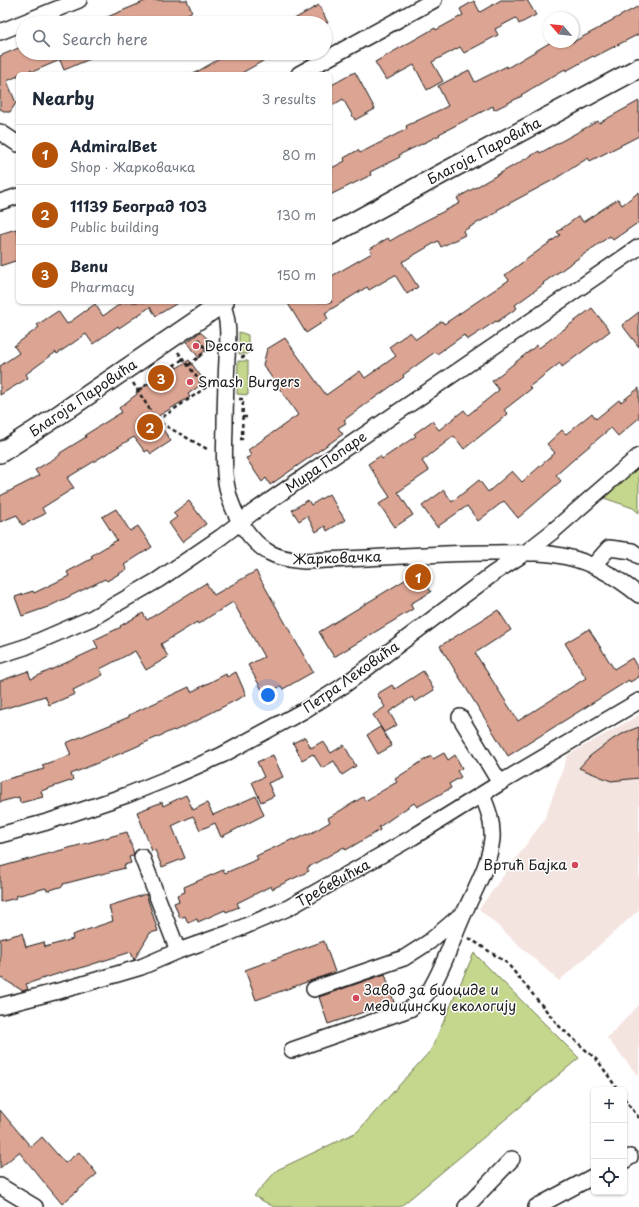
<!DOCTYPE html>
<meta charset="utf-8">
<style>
:root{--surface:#fff;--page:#f2f2f3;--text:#1f2937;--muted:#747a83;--line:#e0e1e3;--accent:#b45309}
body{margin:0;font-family:"Playpen Sans",sans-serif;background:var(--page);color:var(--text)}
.controls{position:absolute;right:12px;bottom:12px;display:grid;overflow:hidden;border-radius:6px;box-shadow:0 1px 3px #0004}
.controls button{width:36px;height:36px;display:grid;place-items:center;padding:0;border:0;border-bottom:1px solid var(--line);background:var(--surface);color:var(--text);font:20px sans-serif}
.compass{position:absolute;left:543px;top:12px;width:36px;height:36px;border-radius:50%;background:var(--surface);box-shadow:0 1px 3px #0004;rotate:298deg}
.you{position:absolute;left:268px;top:695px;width:14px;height:14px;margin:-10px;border:3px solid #fff;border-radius:50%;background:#1a73e8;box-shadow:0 0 0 6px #1a73e833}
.badge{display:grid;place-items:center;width:26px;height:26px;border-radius:50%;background:var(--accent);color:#fff;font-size:13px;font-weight:700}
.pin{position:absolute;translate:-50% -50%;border:2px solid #fff;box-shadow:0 1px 4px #0006}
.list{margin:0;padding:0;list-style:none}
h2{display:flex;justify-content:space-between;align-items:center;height:52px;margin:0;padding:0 16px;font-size:17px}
h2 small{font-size:13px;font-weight:400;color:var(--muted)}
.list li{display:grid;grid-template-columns:26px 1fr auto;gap:12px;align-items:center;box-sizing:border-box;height:60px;padding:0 16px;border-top:1px solid var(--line)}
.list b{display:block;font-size:15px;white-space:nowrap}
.list p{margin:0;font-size:13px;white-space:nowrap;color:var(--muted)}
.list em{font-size:13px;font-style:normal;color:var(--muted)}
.icon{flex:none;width:22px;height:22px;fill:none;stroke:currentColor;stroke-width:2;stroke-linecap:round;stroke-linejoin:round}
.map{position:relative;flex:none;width:639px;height:1207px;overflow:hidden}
.search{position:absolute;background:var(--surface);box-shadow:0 1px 3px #0004;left:16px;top:16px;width:316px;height:44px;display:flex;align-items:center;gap:10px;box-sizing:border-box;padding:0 14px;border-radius:22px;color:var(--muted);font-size:15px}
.panel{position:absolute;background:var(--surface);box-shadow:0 1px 3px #0004;left:16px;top:72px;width:316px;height:232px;border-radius:6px}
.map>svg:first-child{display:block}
</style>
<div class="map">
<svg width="639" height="1207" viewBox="0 0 639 1207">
<rect width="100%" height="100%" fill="#fff"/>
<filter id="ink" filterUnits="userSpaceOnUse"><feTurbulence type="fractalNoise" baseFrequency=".025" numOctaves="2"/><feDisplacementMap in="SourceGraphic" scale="8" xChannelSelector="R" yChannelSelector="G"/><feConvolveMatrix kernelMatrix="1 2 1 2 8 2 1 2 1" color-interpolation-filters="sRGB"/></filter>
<g filter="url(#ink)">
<path fill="#f4e4df" d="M639,715V910L559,981L479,909L544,820L568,755Z
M639,1005V1077L607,1038Z"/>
<path fill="#c4d78c" stroke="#707a54" d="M239,332L248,335V354H239Z
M238,361H248V395L237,394Z
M639,466V513L633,508L604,498Z
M474,953L579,1058L400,1207H274L254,1196L277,1170L357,1132L431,1050Z"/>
<path fill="#dba493" stroke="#1c1c1c" d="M148,0H187L192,12L165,23H93Z
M501,0H527L536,15L519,24L516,18L495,29L498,35L464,53L460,47L432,62L443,81L427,90L414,65L386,80L375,62L435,28L436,30L463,15L460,9L474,1L480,12Z
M319,5L328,23H287Z
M639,6V34L594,57L593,56L566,71L565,69L521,95L522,96L494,110L493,106L439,134L440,135L399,155L400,157L370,172L371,175L330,195V169L345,161L344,158L358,150L360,153L407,129L406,126L448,106L438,86L469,70L475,82L507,66V68L551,42H573L605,25V24Z
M23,46V53H104L64,70L60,60L32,72L31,70L22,74H18V76L7,81L16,103L10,112H6L0,109V56Z
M230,53H277L240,74H193Z
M355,72L375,109L355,120L343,99L330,107V86Z
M639,101V136L590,161L588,158L555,179L497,210V212L463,231L465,235L441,247L438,241L402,262L418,287L407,294L395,275L369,290L367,287L325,313L328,319L306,333L287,302H332L330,300V277L372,253L370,249L388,238L390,241L417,225L460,203L457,198L534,154L539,151L540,153L598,121L599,123Z
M639,192V222L613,240L610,236L543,283L544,284L515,305L517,308L497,322L496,321L467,340L464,335L437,354L435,352L403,375L404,377L344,420L346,423L338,428L343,434L270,485L266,478L262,482L246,458L251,456L248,450L298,415L263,365L267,349L285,338L326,395L360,371L365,378L396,356L389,347L410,332L416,339L442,321L444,324L509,280L505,275L560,235L557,232L579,216L583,222L618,199L622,205Z
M16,229L18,235V260L0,266V234Z
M123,302H179L156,316L150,307L119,328L118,326L93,344L86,334L57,354L56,352L26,374L28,378L0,395V366L19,353L14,346L39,327L37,325L58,311L67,324L95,304L103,316Z
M592,308L610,331L562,367L560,363L529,387L531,389L504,410L508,414L464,449L454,436L422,461L429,471L398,492L413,515L395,527L379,504L390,497L368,464L380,456L382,459L416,436L414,434L432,421L439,430L464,410L468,415L499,390L492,381L537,345L539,348Z
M639,312V347L622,325Z
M200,332L208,339L210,344L199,358L187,342Z
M189,360L205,382L188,394L190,397L155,418L171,441L151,454L148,450L145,452L134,437L67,478L74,488L42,508L45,514L22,525L17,515L0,522V496L39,476L35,470L60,455V453L86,437L85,435L122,412L119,408L137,394L136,392L175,365L177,368Z
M639,388V418L618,436L611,428L581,453L556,475L561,481L518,518L504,501L478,521L467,506L437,527L422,506L444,490L452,502L479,480L488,492L512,471L522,482L555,453L547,444L562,430L566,434L592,413L596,419L619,400L621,402Z
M329,494L345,520L327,531L325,526L316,532L307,516L299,521L292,510L308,500L311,505Z
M189,501L206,524L182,542L169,523L177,517L173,513Z
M116,509L130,531L138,526L152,547L124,565L127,569L107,581L105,579L48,607L22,616L15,597L33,591L34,593L69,576L67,572L93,558L91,556L117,540L102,517Z
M256,571L313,672L283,689L281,686L265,695L248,665L264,657L233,602L198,624L197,622L161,644L168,657L146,670L135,651L100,669L103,675L73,690L75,694L49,705L45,696L0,710V681L28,671L31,679L98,648L94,640L121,627L120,626L143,613L147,620L206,583L214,595Z
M418,572L431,592L410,604L413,609L334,657L319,632Z
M498,610L511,630L475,653L518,721L586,678L565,643L589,629L614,669L632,658L639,670V677L630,682L629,680L508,756L440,646Z
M423,671L434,690L415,702L412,697L389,712L397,725L384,732L373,715L385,707L377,694L392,685L395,689Z
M236,672L246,695L203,717V718L174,731L173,730L131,749L71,774L73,780L41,791L43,797L20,803L19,797L0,802V781L44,769L42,765L71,755L66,743L129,717V715L189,687L191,692L226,674L227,677Z
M380,727L392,746L378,754L367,735Z
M639,727V778L611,781L579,768L590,756L613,739L626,732Z
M305,737L311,748L323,741L331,753L344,745L356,766L342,775L334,761L322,768L313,754L302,760L293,743Z
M444,753L448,760L455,755L462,768L457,771L461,777L449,784L451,788L417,807L414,803L379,827L380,830L346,850L344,847L307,868L309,871L272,889L271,886L237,903L239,907L226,912L225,910L198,922L197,919L188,923L185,916L180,918L174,903L179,901L177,895L185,892L184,887L223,870L225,873L258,859L256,856L293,839L294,840L307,834L308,835L330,822L328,818L363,797L365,801L397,782L395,779L421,762L431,756L433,759Z
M273,755L283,777L268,783L274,796L261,802L252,782L264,777L257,762Z
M186,795L193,810L207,803L213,815L256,796L264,815L221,837L215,823L200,830L193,816L172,826L185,858L162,867L155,850L152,851L137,812L162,802L163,806Z
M127,832L134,854L133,856L129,857L131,863L124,865L125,868L63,884V886L47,891L46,888L16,896L17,898L0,902V867Z
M146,894L158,931L150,933L134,960L131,952L74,970L73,969L26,984L28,989L23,991L0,977V939L22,933L26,947L44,942L45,947L73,939L72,935L113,921L109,906Z
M324,941L335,972L256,1000L245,970Z
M385,974L394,1002L328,1024L319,997Z
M0,1110L31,1147L42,1137L65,1163L79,1152L97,1174L62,1204L19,1152L0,1168Z"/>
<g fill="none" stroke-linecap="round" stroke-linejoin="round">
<g stroke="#1c1c1c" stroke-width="18">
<path id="minor" d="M0,32L79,0
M299,74L434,0
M0,132L18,144
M0,202L18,196
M221,302C230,319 228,340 227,359C226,381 225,403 225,426C224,464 221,494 244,528C261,552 275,559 304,561C367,559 429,553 492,553C516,553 543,551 567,557C594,563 618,578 639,595
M593,566L609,548L632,551L639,556
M0,655L25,647L92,618L158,580L221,537L252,513L344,449L639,247
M460,717L500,783
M0,835L47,822L127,795L174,776L222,755L305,710L343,686L494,573L525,553L552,532L639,456
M142,857L178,951
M314,989L404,958L429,942L462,914
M0,1006L70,988L141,967L178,951L229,933L288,908L413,837L500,783L639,701
M292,1050L410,1009C418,1003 425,997 431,988C444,966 452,941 462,918C473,892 489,867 492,839C493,822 488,809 482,795
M624,1161L630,1157
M0,1186L35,1207
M466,1207L512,1159
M536,1207L594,1176"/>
</g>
<g stroke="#1c1c1c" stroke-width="22">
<path id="major" d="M330,235L445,172L639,68
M0,453L50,421L224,302"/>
</g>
<path stroke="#1c1c1c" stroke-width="2.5" stroke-dasharray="4 3" stroke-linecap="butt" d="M198,339L207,351
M178,352L205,388
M241,357H248
M189,365L213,345
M133,383L157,421L207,449
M139,390L183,359
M239,399H243L242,439H239
M243,417H247
M157,421L205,388L212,381
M469,938L507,963L559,1026L598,1061L618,1090
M624,1098L639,1118"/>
<use href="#minor" stroke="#fff" stroke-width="15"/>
<use href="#major" stroke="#fff" stroke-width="19"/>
</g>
</g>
<g fill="#d1495b" stroke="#fff" stroke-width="1.5">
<circle cx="196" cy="346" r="4"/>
<circle cx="190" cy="382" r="4"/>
<circle cx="575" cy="865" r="4"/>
<circle cx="356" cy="998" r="4"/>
</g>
<g text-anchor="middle" stroke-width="3" stroke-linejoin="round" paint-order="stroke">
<g font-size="14" fill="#1c1c1c" stroke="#fff">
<text transform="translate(484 151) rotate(-28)" y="5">Благоја Паровића</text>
<text transform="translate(83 398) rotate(-34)" y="5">Благоја Паровића</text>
<text transform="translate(326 462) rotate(-35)" y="5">Мира Попаре</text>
<text transform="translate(337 558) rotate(-2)" y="5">Жарковачка</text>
<text transform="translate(351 677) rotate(-35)" y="5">Петра Лековића</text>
<text transform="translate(333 883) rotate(-29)" y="5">Требевићка</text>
</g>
<g font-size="14" fill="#1c1c1c" stroke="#fff" text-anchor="start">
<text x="204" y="351">Decora</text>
<text x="198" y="387">Smash Burgers</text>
<text x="567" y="870" text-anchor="end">Вртић Бајка</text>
<text x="364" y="995">Завод за биоциде и<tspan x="364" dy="16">медицинску екологију</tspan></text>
</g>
</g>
</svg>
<div class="controls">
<button>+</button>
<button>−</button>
<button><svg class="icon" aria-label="locate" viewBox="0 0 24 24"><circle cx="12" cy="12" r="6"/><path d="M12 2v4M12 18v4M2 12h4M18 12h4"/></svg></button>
</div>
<svg class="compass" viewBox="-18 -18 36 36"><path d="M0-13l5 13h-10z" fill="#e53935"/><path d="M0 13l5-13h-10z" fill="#747a83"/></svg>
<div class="you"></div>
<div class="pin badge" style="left:418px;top:577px">1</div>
<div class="pin badge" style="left:150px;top:427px">2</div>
<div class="pin badge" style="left:161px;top:378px">3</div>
<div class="search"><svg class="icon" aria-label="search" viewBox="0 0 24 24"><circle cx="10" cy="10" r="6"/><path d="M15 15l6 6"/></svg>Search here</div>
<section class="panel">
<h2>Nearby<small>3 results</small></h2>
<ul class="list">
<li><span class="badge">1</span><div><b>AdmiralBet</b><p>Shop · Жарковачка</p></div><em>80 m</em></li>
<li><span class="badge">2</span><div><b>11139 Београд 103</b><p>Public building</p></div><em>130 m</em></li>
<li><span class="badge">3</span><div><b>Benu</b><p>Pharmacy</p></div><em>150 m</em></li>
</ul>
</section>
</div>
